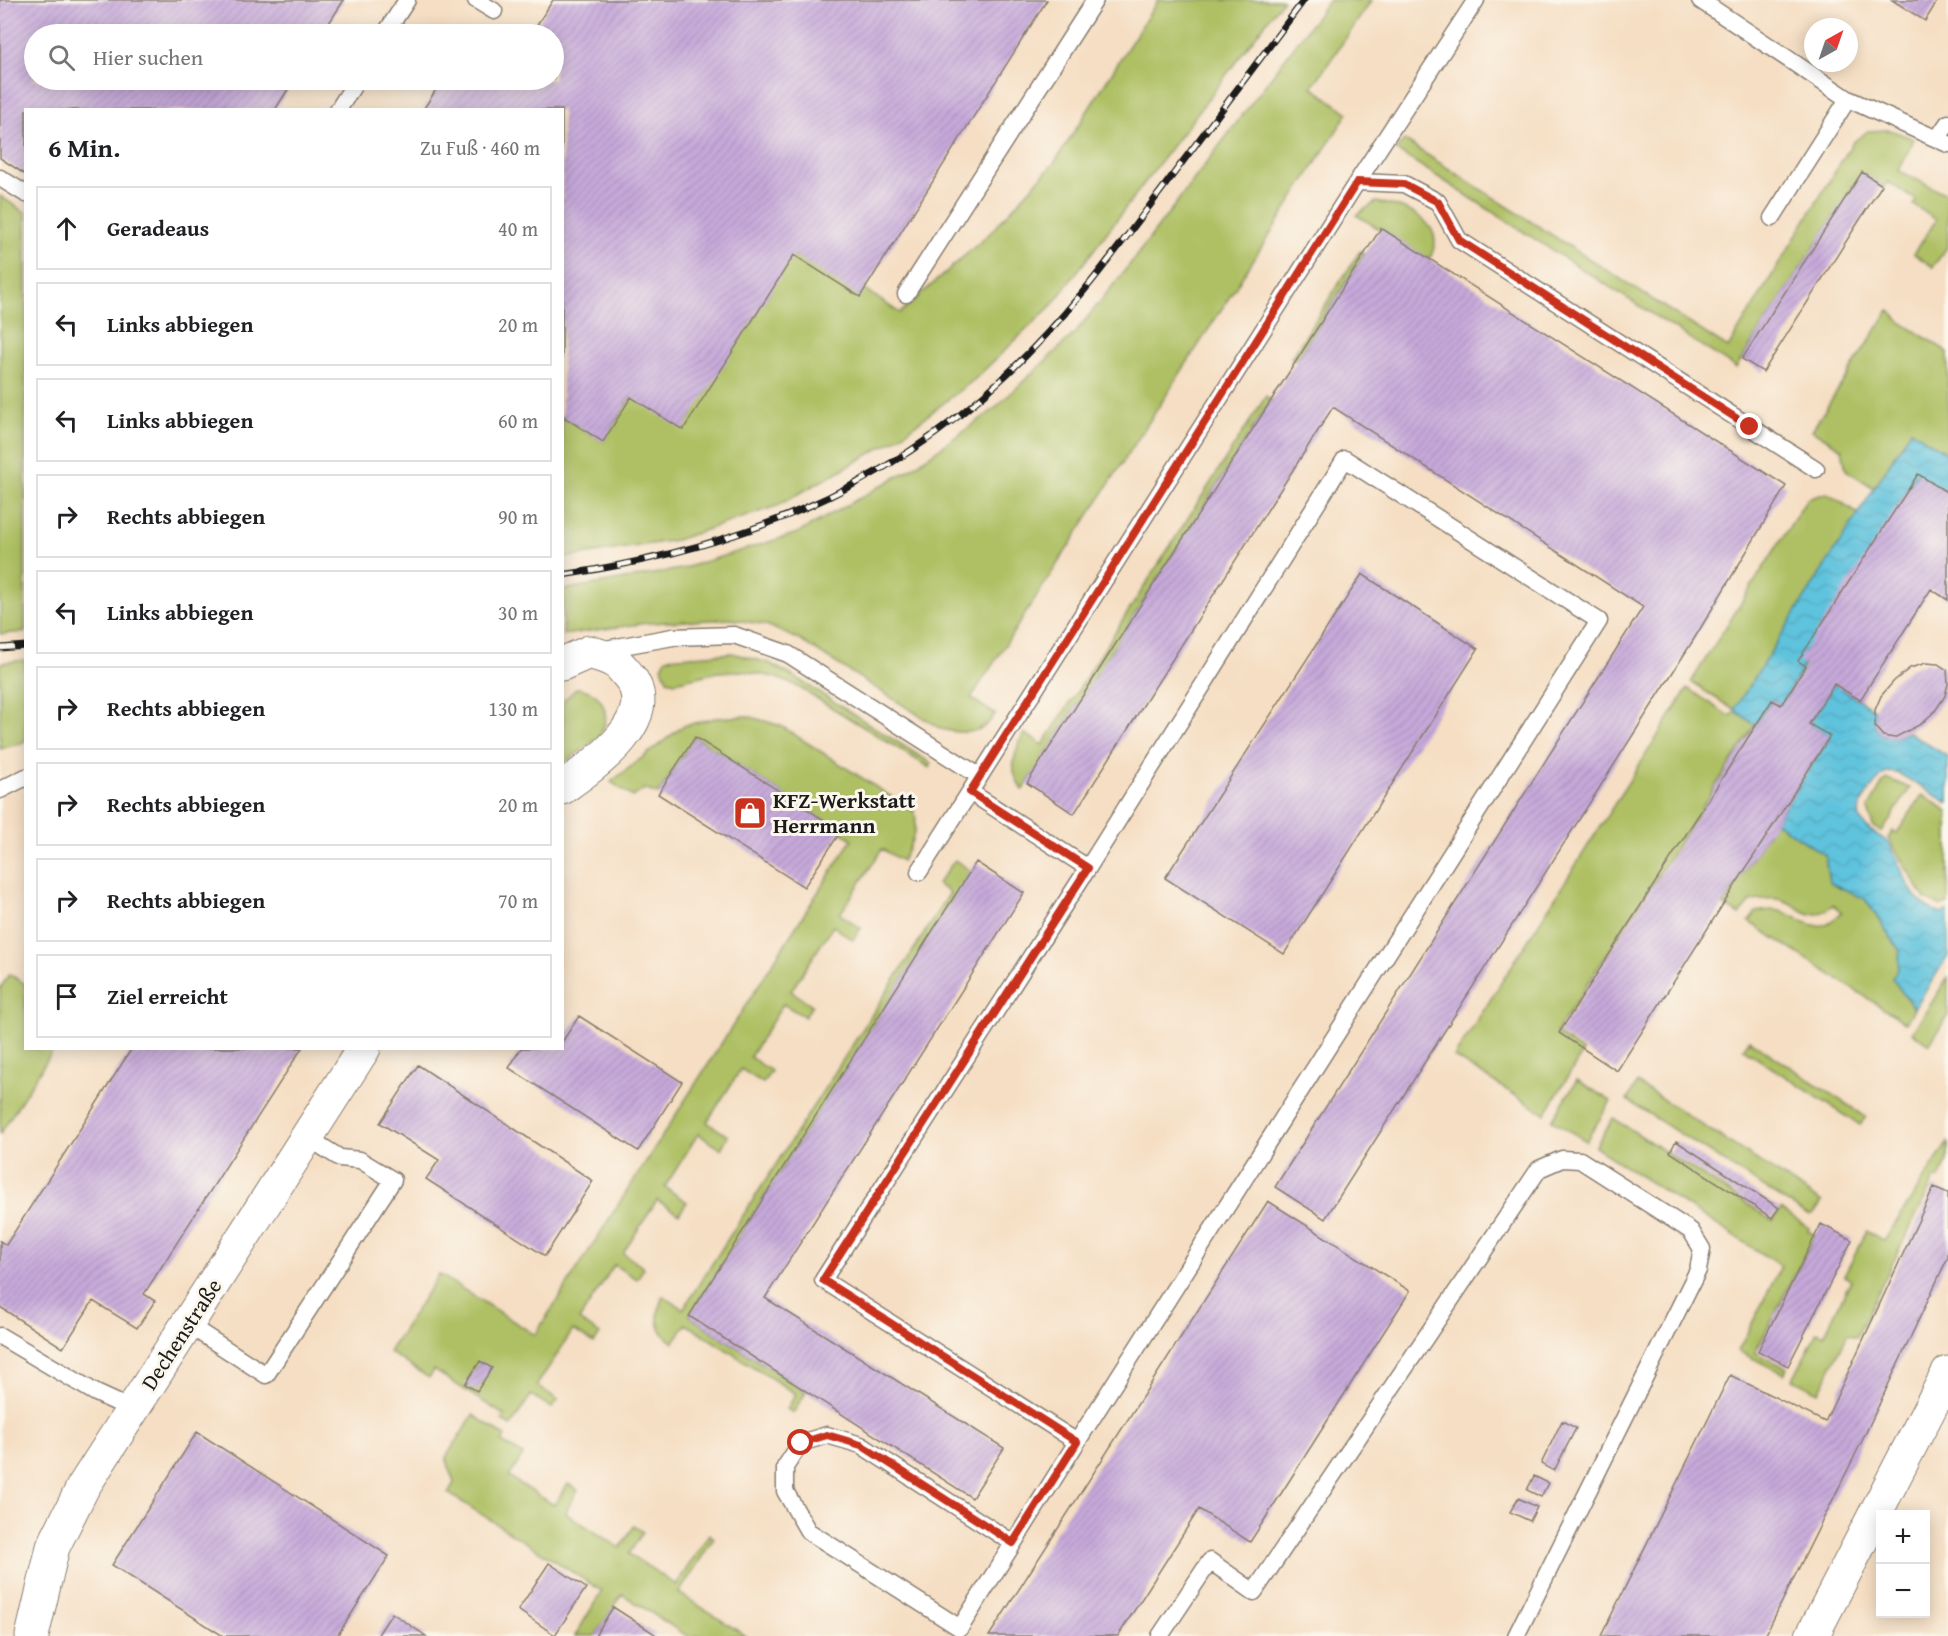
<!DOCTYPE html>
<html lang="de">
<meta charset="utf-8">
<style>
:root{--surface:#fff;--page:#f6f6f6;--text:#202124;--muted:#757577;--line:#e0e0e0}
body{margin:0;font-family:"Gentium Book Plus",serif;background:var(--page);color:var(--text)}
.controls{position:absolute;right:18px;bottom:18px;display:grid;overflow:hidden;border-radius:0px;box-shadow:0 3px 15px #0003}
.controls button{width:54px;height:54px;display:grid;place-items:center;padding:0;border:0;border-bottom:2px solid var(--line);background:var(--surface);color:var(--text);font:30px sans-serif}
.compass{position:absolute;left:1804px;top:18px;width:54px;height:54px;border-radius:50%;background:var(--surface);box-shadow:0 3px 15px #0003;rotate:40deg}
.stop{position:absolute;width:18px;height:18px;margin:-14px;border:4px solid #c8321e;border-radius:50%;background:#fff}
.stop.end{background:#c8321e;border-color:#fff;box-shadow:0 2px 6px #0008}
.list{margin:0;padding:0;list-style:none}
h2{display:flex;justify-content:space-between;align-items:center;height:78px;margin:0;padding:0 24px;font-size:26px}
h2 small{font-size:20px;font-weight:400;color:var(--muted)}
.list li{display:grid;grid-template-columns:39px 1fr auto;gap:18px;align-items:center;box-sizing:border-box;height:84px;margin:0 12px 12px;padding:0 12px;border:2px solid var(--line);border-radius:0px}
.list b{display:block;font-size:22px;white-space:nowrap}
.list em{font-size:20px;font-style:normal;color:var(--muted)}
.icon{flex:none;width:33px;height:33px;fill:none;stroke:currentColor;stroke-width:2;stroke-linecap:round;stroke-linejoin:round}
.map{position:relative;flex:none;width:1948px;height:1636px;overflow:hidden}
.search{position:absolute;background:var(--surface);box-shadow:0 3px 15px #0003;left:24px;top:24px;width:540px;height:66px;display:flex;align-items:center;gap:15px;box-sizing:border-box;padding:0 21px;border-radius:33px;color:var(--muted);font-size:22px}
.panel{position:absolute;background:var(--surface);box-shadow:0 3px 15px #0003;left:24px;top:108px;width:540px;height:942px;border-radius:0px}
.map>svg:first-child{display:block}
</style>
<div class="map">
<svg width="1948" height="1636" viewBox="0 0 1948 1636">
<defs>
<pattern id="water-waves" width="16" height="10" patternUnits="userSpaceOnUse" patternTransform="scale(1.5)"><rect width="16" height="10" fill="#5fc3dd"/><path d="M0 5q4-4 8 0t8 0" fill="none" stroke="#52a7bd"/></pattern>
<pattern id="building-hatch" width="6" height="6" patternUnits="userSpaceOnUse" patternTransform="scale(1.5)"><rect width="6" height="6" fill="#c6a9da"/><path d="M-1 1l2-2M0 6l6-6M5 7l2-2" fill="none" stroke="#aa91ba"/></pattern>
</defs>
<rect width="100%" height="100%" fill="#fbf7ec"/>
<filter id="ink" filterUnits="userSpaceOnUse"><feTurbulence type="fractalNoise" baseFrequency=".0167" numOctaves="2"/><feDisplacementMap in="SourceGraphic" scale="12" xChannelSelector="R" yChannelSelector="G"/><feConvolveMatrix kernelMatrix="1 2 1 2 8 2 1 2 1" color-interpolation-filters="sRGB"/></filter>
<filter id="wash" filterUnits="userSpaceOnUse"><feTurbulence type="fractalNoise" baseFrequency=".008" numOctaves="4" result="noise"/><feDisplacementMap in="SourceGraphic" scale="24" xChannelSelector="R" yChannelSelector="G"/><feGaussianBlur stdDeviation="1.35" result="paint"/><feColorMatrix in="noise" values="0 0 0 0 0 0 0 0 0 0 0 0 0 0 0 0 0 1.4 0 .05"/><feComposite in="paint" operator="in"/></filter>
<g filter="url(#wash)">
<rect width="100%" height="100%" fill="#f5dec3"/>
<path fill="#aec064" stroke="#656e40" stroke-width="1.5" d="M1158,0H1283L1052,305L975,379L898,438L777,506L676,540L563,558L562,416L603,441L631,397L794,255L864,289L900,313L989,234L1055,162Z
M1329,0H1372L1312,87L1348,113L971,698L995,714C982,736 963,734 941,729L798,639L766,625L731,619L647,623L563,635V590L681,569L798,533L909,470L993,410L1075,333L1134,259Z
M1890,130L1914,139L1899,171L1948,195V246L1933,267L1914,254L1936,220L1914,205L1916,200L1888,182L1884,187L1862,173L1736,368L1396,150L1404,140L1728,348L1853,142L1868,131Z
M0,196L26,213L25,632L0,634Z
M1376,202C1405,205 1451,224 1429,259L1356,215Z
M1360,251L1364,254L1296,361L1291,358Z
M1889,310L1899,321L1948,352V454L1911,430L1874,488L1846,470L1842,449L1812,430Z
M1266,396L1271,400L1023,790C1007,770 1014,754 1024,733L1043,745Z
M1827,493L1859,514L1734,710L1691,682L1807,499Z
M732,653L769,663L796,678L931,763L930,768L795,685L774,677L743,671L718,672L675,682L667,680L662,667L666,658Z
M25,660V742L0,749V663Z
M577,688C588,690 598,693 603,705C615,735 583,748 563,764V701Z
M1688,688L1729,716L1737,712L1755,725L1556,1033L1583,1052L1545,1114L1454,1057Z
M748,716L781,726L915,812C918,831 911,844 902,861L882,849L840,914L861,928L853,940L833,926L791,991L812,1005L805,1017L783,1004L750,1057L771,1071L763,1083L741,1069L707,1122L728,1136L721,1149L698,1134L665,1187L687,1202L679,1214L657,1200L623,1253L644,1268L637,1279L614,1265L579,1320L600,1334L594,1343L573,1330L537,1385L558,1400L552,1408L531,1395L511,1426L502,1420L504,1415L434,1370L429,1378L389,1352L439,1274L535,1335L852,839L695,737L658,794L644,789L633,797L611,782L683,726L715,718Z
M1888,779L1910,788L1882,832L1873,826L1868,809L1883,782Z
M1922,795L1948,811V904L1941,906L1925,899L1888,838L1893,831L1897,833Z
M1775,822L1825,855L1829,882L1865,899L1900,951L1898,969L1892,978L1914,1009L1906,1023L1749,922L1756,912C1763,911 1773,909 1780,911C1807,919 1816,939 1842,912L1833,905C1806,927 1804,904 1778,899C1769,897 1758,900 1750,902L1740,915L1723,905Z
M955,860L971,871L689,1316L806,1392L793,1413L787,1409L796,1394L686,1324L673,1343C655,1330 655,1316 663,1296L683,1309L950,893L937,884Z
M9,974L25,984L26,1048L54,1049L0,1134V989Z
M1948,977V1015L1930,1044L1912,1033Z
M1749,1040L1866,1117L1860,1125L1743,1049Z
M1577,1080L1611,1101L1586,1141L1552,1120Z
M1637,1083L1822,1202L1814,1214L1809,1216L1627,1100Z
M1613,1118L1773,1221L1781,1209L1809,1228L1808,1231L1815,1235L1755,1353L1787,1368L1784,1374L1738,1351L1781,1266L1595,1147Z
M1948,1142V1161L1938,1180L1935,1178L1856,1337L1848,1334L1819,1392L1793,1379L1817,1332L1824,1335L1851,1280L1844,1276L1867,1231L1884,1241Z
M473,1415L505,1436L502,1442L523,1455L509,1477L554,1505L568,1484L578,1490L565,1513L620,1548L634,1526L643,1532L629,1554L676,1585L709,1534L714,1538L679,1593L746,1636H687L622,1594L595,1636H575L602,1591L448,1493L454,1483L446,1457Z"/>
<path fill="url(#water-waves)" stroke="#3e707c" stroke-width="1.5" d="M1911,430L1948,454V493L1917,474L1781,705L1772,700L1755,725L1734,710Z
M1834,684L1875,710V727L1883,736L1894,738L1909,732L1948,757V803L1898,773L1887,772C1877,779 1855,804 1860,818C1865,831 1880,834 1888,843C1892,847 1894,854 1897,859C1908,886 1913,903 1942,914L1948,911V956L1914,1009L1892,978L1898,969L1900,951L1865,899L1829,882L1825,855L1775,822L1830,737L1809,724Z"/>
<g id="blocks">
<path fill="url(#building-hatch)" d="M0,0H344L322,34H34V80H294L275,110H26V175L0,158Z
M553,0H1047L860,297L794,255L683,430L631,397L603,442L562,416V110H423L442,80H554V34H531Z
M1892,0H1938L1925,21Z
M1862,172L1882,185L1763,372L1742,359Z
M1381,228L1786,486L1694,639L1325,1219L1275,1187L1643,607L1333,407L1074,814L1027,783Z
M1918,474L1948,493V600L1931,589L1860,700L1834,684L1809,724L1830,736L1617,1071L1559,1033L1772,700L1781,705L1806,666L1798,661Z
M1362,574L1478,649L1284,954L1165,878Z
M1926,663L1938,664L1947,670L1948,684L1945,696L1935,711L1921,724L1894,738L1883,736L1875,727V710L1881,696L1894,681L1910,668Z
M695,737L841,831L804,887L658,794Z
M976,862L1024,893L765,1298L1004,1448L972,1498L689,1316Z
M579,1016L682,1082L638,1151L509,1068L521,1048H562V1042Z
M132,1048H302L144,1294L155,1301L137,1328L93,1301L63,1348L0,1307V1241L6,1245Z
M418,1065L593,1181L545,1256L426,1179L439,1160L380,1123Z
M1676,1141L1779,1208L1772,1218L1670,1152Z
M1934,1187L1948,1193V1257L1862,1441L1765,1636H1601L1730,1375L1825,1422Z
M1268,1201L1410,1291L1263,1522L1250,1542L1199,1509L1118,1636H989Z
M1821,1224L1852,1240L1788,1366L1758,1351Z
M480,1361L492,1368L477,1391L465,1384Z
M1562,1421L1576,1428L1554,1471L1541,1464Z
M197,1432L389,1556L337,1636H223L112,1565Z
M1534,1476L1548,1483L1541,1497L1527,1490Z
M1518,1498L1537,1507L1530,1521L1510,1512Z
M549,1563L586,1588L555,1635L518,1610Z
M613,1607L658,1636H595Z
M392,1613L426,1636H377Z"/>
</g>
</g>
<g filter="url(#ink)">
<use href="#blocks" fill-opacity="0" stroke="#887d70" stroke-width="1.5"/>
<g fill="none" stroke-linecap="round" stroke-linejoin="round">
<g stroke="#887d70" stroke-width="19">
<path id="service" d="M476,0L494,11
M1700,0L1848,99L1948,144
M385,34L407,0
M338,110L357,80
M1937,139L1948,123
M0,178L26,194
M1357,182L1404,184L1438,202L1459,240L1816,469
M1772,218L1848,99
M906,294L1095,0
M600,650L673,637L734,635L788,654L979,776
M0,790L26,777
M970,792L1088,868L823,1280L1077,1442L1599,621L1345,459L1088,868
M919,872L1357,182L1476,0
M187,1324L266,1375L393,1180L360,1160L340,1158L307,1137
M0,1336L96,1393L133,1410
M1013,1543L861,1445L827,1435L801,1443L785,1467V1491L808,1531L960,1628L1077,1442
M1160,1636L1210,1561L1254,1592L1539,1169L1562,1159L1580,1160L1691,1231L1702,1249L1698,1270L1516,1636"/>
</g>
<g stroke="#887d70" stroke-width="35">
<path id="minor" d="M562,664L589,652C598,655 608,657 615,662C620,664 624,671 628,675C664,718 593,766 562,788
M32,1636L53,1547L83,1487L364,1048"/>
</g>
<g stroke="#887d70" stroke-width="35">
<path id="secondary" d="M1812,1636L1948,1373"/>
</g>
<use href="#service" stroke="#fff" stroke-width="16"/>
<use href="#minor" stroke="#fff" stroke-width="33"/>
<use href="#secondary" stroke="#fff" stroke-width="33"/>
<g stroke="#1c1c1c" stroke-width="7">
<path id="rail" d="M562,575C730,550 880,494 1006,375C1065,320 1112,256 1160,192C1208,128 1256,64 1304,0
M0,648L26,646"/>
</g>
<use href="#rail" stroke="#fbf7ec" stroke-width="4.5" stroke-dasharray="14" stroke-linecap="butt"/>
</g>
</g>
<g fill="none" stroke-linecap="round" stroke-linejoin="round" filter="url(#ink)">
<path stroke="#c8321e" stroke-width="8" d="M801,1443L827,1435L861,1445L1013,1543L1077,1442L823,1280L1088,868L970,792L1357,182L1404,184L1438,202L1459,240L1750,427"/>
</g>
<defs>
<g id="shop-square" transform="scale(1.725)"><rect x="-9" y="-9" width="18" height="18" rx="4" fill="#c8321e" stroke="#fbf7ec"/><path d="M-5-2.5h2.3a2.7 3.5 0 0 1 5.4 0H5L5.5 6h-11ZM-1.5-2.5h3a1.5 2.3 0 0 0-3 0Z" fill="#fff"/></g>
</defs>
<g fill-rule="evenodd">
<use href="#shop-square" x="750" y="813"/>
</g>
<g text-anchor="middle" stroke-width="6" stroke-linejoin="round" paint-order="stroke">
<g font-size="22" font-weight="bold" fill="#1c1c1c" stroke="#fbf7ec" text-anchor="start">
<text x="773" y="808">KFZ-Werkstatt<tspan x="773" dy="25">Herrmann</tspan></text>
</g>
<g font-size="22" fill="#1c1c1c" stroke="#fbf7ec">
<text transform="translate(181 1334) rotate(-57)" y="8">Dechenstraße</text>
</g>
</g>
</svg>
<div class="controls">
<button>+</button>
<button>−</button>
</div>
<svg class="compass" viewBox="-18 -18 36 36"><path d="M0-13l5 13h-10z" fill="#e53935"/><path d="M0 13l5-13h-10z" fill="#757577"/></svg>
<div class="stop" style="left:801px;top:1443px"></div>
<div class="stop end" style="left:1750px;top:427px"></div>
<div class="search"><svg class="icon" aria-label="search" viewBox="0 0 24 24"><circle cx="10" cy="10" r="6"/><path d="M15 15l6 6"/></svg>Hier suchen</div>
<section class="panel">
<h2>6 Min.<small>Zu Fuß · 460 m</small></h2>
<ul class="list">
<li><svg class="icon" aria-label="ahead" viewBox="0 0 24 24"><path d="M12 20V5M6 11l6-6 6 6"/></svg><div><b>Geradeaus</b></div><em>40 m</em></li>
<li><svg class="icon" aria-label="left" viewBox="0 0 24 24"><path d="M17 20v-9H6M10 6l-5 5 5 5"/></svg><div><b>Links abbiegen</b></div><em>20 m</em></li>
<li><svg class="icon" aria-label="left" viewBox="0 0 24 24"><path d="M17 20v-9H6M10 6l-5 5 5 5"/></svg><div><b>Links abbiegen</b></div><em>60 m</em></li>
<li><svg class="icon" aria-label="right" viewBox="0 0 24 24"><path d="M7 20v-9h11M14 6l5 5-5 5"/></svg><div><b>Rechts abbiegen</b></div><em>90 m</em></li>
<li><svg class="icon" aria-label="left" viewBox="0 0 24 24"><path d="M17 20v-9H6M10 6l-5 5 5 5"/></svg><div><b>Links abbiegen</b></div><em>30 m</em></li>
<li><svg class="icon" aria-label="right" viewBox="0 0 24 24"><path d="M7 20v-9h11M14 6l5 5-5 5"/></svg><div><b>Rechts abbiegen</b></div><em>130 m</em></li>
<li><svg class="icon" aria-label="right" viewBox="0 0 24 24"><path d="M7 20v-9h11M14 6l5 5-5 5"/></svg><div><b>Rechts abbiegen</b></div><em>20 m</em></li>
<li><svg class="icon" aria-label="right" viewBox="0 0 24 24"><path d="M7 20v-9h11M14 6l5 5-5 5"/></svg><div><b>Rechts abbiegen</b></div><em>70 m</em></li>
<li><svg class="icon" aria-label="arrive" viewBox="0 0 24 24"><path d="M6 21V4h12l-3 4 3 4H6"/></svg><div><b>Ziel erreicht</b></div></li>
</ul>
</section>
</div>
